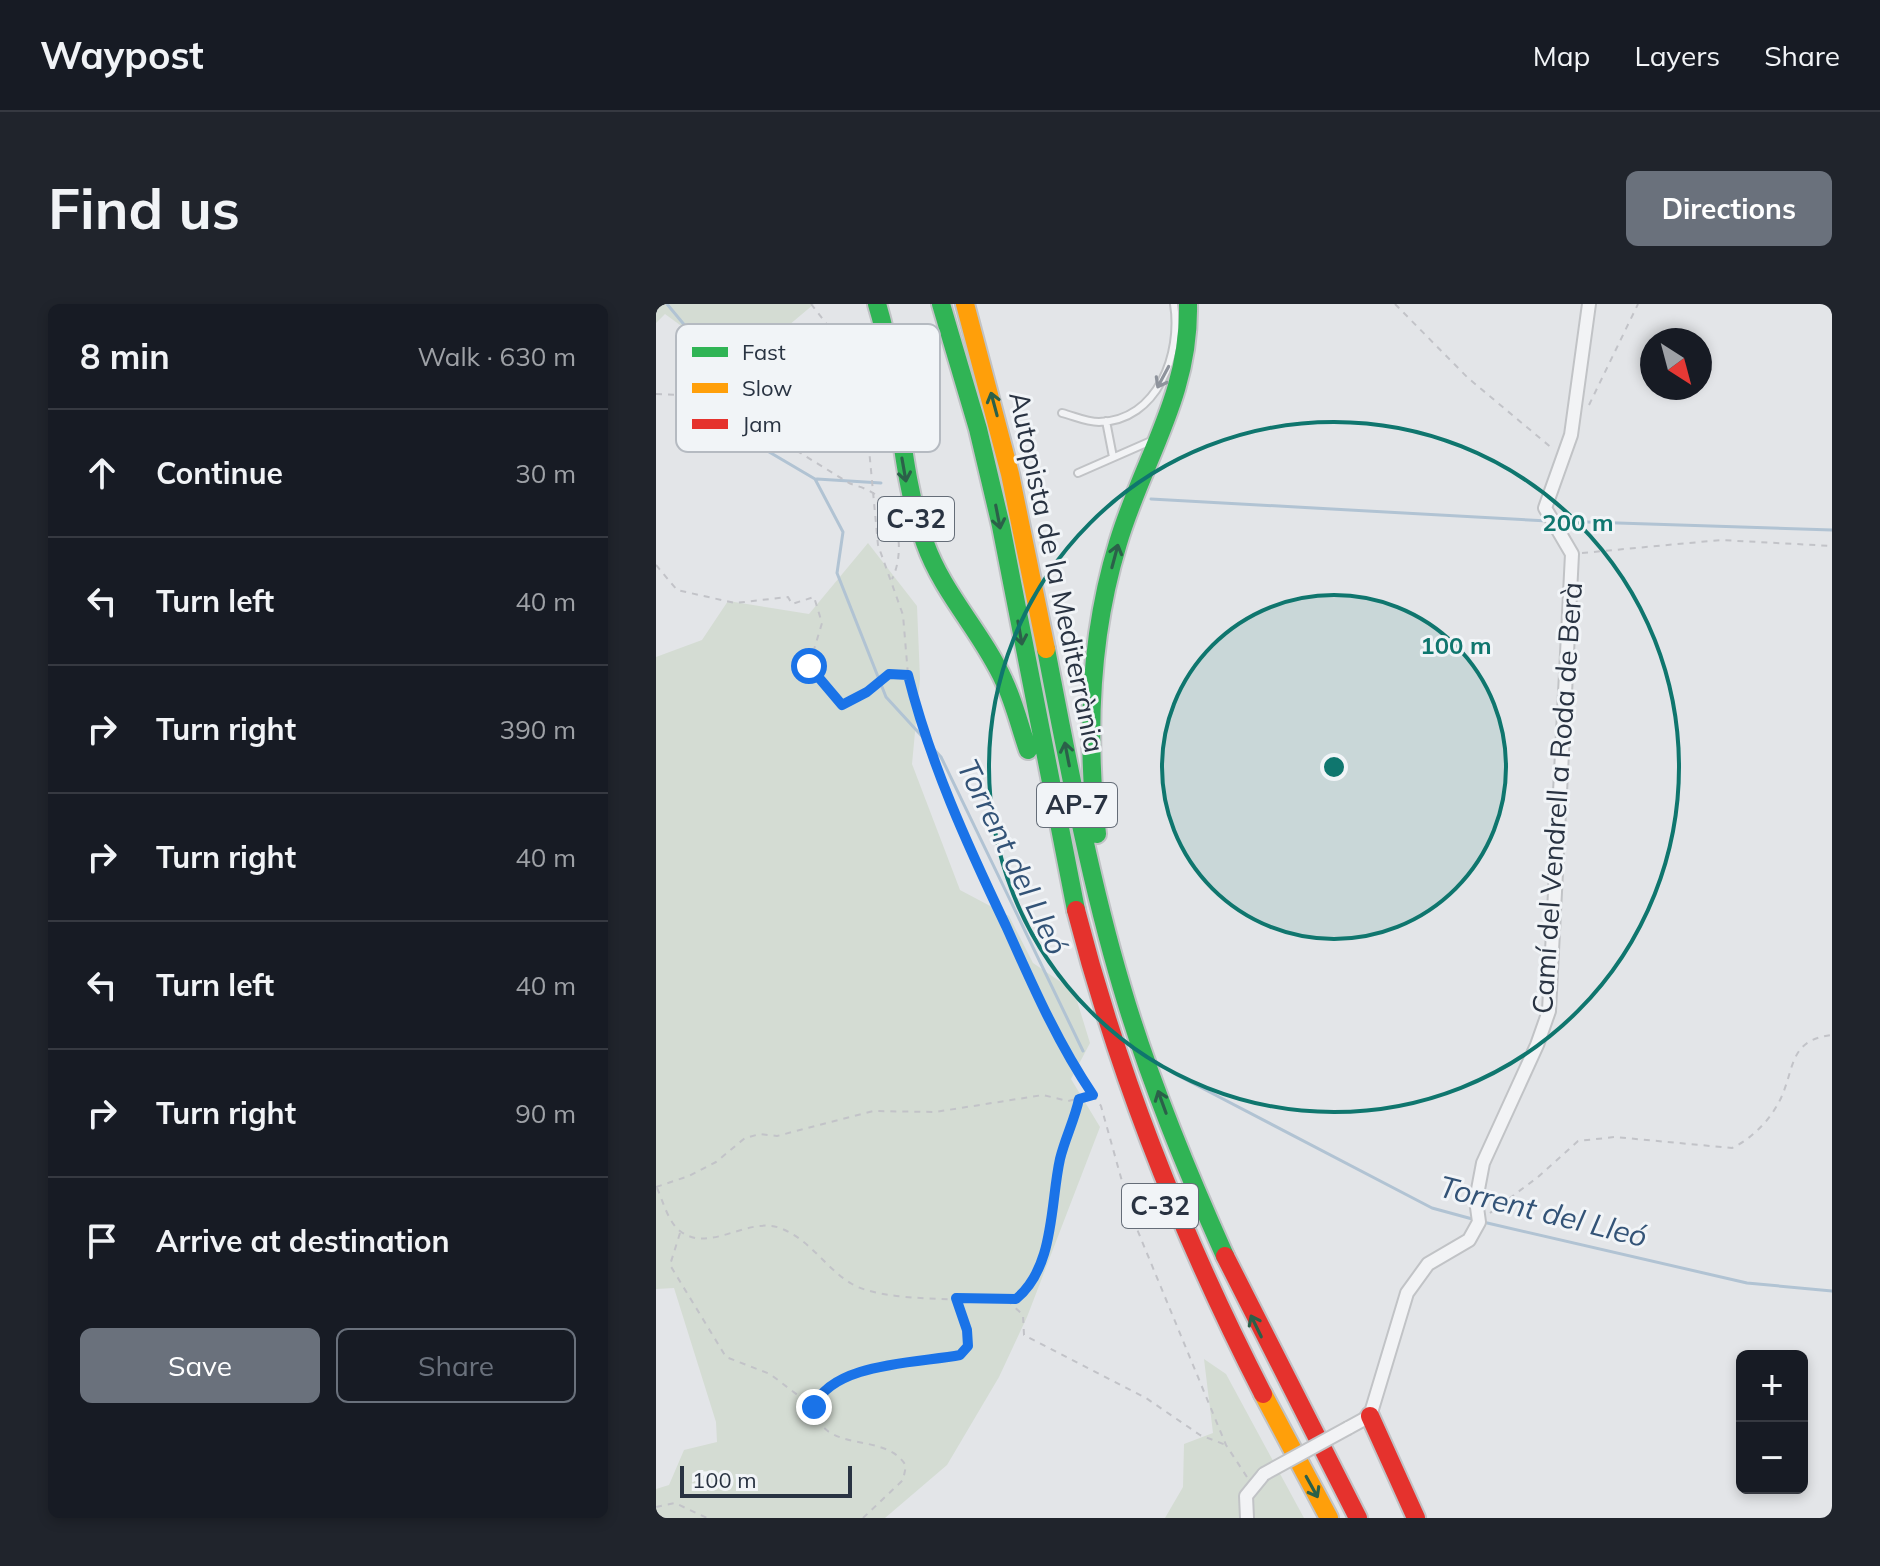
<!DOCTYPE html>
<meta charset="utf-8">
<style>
:root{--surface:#171b24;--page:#20242c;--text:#f1f3f6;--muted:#9ea1a6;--line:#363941;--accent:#6a717c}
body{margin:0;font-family:Mulish,sans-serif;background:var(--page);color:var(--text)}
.controls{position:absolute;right:24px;bottom:24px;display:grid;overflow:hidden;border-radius:12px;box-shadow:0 4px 12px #0003}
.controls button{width:72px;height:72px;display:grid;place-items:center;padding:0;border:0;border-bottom:2px solid var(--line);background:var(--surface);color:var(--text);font:40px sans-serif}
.compass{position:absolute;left:984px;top:24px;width:72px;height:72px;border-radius:50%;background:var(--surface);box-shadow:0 4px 12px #0003;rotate:144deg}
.scale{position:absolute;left:24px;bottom:20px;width:172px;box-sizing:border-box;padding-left:8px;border:4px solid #293342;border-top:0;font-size:22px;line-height:28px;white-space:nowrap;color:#293342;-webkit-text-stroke:6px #f1f4f7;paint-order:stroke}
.stop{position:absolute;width:24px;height:24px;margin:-18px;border:6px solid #1a73e8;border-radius:50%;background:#fff}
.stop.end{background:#1a73e8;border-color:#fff;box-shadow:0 2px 8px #0008}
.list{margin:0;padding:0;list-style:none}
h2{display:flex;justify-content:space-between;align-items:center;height:104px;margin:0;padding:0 32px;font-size:34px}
h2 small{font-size:26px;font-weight:400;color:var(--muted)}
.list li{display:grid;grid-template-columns:52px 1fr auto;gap:24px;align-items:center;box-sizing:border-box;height:128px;padding:0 32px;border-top:2px solid var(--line)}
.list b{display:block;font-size:30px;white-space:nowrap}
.list em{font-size:26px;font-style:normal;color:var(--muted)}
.actions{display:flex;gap:16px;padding:24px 32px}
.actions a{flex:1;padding:18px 0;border:2px solid var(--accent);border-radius:12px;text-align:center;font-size:28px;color:var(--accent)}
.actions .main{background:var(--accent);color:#fff}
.icon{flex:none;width:44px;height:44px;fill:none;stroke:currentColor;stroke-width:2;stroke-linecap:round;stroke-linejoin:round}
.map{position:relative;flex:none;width:1176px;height:1214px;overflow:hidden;border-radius:12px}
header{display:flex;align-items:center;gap:48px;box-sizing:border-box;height:112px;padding:0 40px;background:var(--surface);border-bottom:2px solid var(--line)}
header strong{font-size:38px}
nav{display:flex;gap:44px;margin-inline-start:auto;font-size:28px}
.intro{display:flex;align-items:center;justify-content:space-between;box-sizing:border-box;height:192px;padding:0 48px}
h1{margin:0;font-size:56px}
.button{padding:20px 36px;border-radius:12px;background:var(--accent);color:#fff;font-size:28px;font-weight:700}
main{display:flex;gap:48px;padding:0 48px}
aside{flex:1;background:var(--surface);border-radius:12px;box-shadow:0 4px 12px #0003}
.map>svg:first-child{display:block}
</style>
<header>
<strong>Waypost</strong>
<nav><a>Map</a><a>Layers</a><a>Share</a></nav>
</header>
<div class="intro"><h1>Find us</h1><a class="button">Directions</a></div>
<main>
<aside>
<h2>8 min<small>Walk · 630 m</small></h2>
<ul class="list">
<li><svg class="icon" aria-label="ahead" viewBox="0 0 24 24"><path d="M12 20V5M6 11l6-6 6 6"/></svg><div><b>Continue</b></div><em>30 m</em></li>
<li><svg class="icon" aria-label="left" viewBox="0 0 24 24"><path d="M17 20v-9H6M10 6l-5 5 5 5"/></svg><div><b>Turn left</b></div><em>40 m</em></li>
<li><svg class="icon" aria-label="right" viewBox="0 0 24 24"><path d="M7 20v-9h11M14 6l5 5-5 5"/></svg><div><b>Turn right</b></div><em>390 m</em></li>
<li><svg class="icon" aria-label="right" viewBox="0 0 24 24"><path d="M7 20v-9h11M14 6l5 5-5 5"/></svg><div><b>Turn right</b></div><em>40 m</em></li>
<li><svg class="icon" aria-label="left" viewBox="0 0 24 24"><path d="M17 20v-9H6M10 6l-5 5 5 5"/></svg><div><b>Turn left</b></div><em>40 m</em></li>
<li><svg class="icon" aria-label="right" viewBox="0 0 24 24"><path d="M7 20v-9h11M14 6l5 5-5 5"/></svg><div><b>Turn right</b></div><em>90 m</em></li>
<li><svg class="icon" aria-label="arrive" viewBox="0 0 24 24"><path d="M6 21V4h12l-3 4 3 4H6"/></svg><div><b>Arrive at destination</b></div></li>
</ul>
<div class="actions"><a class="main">Save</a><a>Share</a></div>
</aside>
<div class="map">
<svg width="1176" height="1214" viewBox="0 0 1176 1214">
<rect width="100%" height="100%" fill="#e3e5e8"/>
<path fill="#d4dcd3" d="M0,0H158L107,43L65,51L9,10L0,19Z
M212,239L261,302L264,375L256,460L304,586L353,612L377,659L418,687L434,739L415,775L444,823L371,1013L343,1073L291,1161L229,1214H0V1185L13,1181L28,1146L61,1138L60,1118L18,984L0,985V353L46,336L72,297L153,310Z
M548,1055L570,1070L648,1214H509L527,1183L528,1140L557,1129Z"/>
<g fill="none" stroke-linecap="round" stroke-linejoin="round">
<path stroke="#b1c3d3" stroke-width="3" d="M11,0L55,53L59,116L159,175L187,228L181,269L230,393L285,453L427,747
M161,175L225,179
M495,195L892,217
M900,217L1176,226
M521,771L776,904L820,916
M827,918L1091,979L1176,987"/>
<g stroke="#c1c3c6" stroke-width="10">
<path id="lane" d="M406,109C418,112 430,118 443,118C502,117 526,49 518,0
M450,117L457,153
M422,169L495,137"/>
</g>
<g stroke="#c1c3c6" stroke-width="16">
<path id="street" d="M692,1124L714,1112L751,989L772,960L813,936L823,918L820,896L827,859L881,741L893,707L916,250L889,204L915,131L933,0
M591,1214L590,1192L608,1170"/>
</g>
<g stroke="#c1c3c6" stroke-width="22">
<path id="fast" d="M221,0C245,78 241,161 269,239C287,290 326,328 348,377C358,398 364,423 372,446
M285,0L322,125L345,222L420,606
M390,345C412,459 433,573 466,684C493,776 530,865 569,952
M441,530C430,432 433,334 462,239C487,155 534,92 532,0"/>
</g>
<g stroke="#c1c3c6" stroke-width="22">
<path id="slow" d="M309,0L354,170L390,345
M607,1090L673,1214"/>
</g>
<g stroke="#c1c3c6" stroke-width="22">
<path id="jam" d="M420,606C463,774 528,936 607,1090
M569,952L702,1214
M714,1112L760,1214"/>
</g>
<path stroke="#c2c3c8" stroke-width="2" stroke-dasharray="6 6" stroke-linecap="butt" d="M155,0L194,50L209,102L222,241L247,311L252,371L268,433L305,526L401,735L445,802L476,913L570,1141L591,1173
M739,0L812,74L897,145
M0,90L52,92L193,179C200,182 210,184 217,189C244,206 249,249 236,275
M933,101L982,0
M926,249L1065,236L1176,242
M0,261L21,286L79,299L132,293L136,300L158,293L166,319L153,362L186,401L211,388L233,370L251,371
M0,883L33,872L60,858L89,834L104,830L121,832L217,807L279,808L387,791L412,797L437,791
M1,884C7,897 12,918 24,927C53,950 92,912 124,924C155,936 169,964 196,980C228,999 321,995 360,995C399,963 394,900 404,855C409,834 419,816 423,795
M834,909L882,873L922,837L959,833L1076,844C1097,834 1115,815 1125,794C1139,763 1133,736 1176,731
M24,929L14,961L70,1053L114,1070L156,1102
M351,996L367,1011L368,1031L490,1094L544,1131L570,1141
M0,1203L19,1199L51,1214
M207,1214L247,1176L250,1162C230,1126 166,1152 158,1103C176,1058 263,1059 304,1051L312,1042L311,1026L300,995"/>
<use href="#lane" stroke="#f2f3f5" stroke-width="6"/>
<use href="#street" stroke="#f2f3f5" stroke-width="12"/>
<use href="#fast" stroke="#30b455" stroke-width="18"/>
<use href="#slow" stroke="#ff9f0a" stroke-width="18"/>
<use href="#jam" stroke="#e5322d" stroke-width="18"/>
<g stroke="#c1c3c6" stroke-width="16" stroke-linecap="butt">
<path id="street-bridge" d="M608,1170L692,1124"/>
</g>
<use href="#street-bridge" stroke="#f2f3f5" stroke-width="12"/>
</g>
<defs><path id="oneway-shaft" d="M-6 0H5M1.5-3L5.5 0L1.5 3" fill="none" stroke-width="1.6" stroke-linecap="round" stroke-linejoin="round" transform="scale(2)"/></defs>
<use stroke="#8e939c" href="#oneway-shaft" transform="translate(507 73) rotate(118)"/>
<g stroke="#2b6049">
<use href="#oneway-shaft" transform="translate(338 100) rotate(-105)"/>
<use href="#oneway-shaft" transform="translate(248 166) rotate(80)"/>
<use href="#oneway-shaft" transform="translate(342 213) rotate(79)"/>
<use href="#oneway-shaft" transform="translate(459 252) rotate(-75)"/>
<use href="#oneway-shaft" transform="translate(364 329) rotate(80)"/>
<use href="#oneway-shaft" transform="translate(411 450) rotate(-101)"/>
<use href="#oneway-shaft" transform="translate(506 798) rotate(-110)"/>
<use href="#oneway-shaft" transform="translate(600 1022) rotate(-116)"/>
<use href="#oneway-shaft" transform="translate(656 1183) rotate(61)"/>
</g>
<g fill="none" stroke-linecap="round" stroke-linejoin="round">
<path stroke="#1a73e8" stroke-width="10" d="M153,362L186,401L211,388L233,370L252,371C274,459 311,540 350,622C376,680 401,738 437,791L423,795C419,815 409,834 404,855C394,900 399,963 360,995L300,994L311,1026L312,1042L304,1051C264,1059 175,1058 158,1103"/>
</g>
<circle cx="678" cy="463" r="172" fill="#0f766e" fill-opacity=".12"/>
<g fill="none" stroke="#0f766e" stroke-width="4">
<circle cx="678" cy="463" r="172"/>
<circle cx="678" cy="463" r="345"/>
</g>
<g text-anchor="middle" stroke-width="6" stroke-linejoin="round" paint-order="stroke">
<g fill="#f1f4f7" stroke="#656d78" stroke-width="2">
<rect x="222" y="193" width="76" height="44" rx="6"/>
<rect x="381" y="479" width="80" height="44" rx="6"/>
<rect x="466" y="880" width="76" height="44" rx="6"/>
</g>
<g font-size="26" font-weight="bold" fill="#293342">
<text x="260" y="224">C-32</text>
<text x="421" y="510">AP-7</text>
<text x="504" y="911">C-32</text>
</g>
<g font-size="28" fill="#293342" stroke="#f1f4f7">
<text transform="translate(401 268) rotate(78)" y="10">Autopista de la Mediterrània</text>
<text transform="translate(901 494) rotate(-86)" y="10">Camí del Vendrell a Roda de Berà</text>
</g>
<g font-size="30" font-style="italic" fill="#335377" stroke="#f1f4f7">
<text transform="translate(356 553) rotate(64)" y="10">Torrent del Lleó</text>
<text transform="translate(887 908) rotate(14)" y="10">Torrent del Lleó</text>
</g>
</g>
<rect x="20" y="20" width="264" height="128" rx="12" fill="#f1f4f7" stroke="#b5bac1" stroke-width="2"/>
<rect x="36" y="43" width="36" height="10" fill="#30b455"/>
<rect x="36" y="79" width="36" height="10" fill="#ff9f0a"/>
<rect x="36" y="115" width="36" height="10" fill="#e5322d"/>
<g font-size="22" fill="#293342">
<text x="86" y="56">Fast</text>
<text x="86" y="92">Slow</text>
<text x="86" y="128">Jam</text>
</g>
<circle cx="678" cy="463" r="12" fill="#0f766e" stroke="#f1f4f7" stroke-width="4"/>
<g font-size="24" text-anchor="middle" font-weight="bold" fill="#0f766e" stroke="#f1f4f7" stroke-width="6" stroke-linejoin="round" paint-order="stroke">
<text x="922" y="227">200 m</text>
<text x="800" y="350">100 m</text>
</g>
</svg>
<div class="controls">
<button>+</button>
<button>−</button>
</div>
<svg class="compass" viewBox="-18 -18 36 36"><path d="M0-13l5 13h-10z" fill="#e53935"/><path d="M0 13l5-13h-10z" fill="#9ea1a6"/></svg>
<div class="scale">100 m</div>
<div class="stop" style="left:153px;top:362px"></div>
<div class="stop end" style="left:158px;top:1103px"></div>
</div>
</main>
